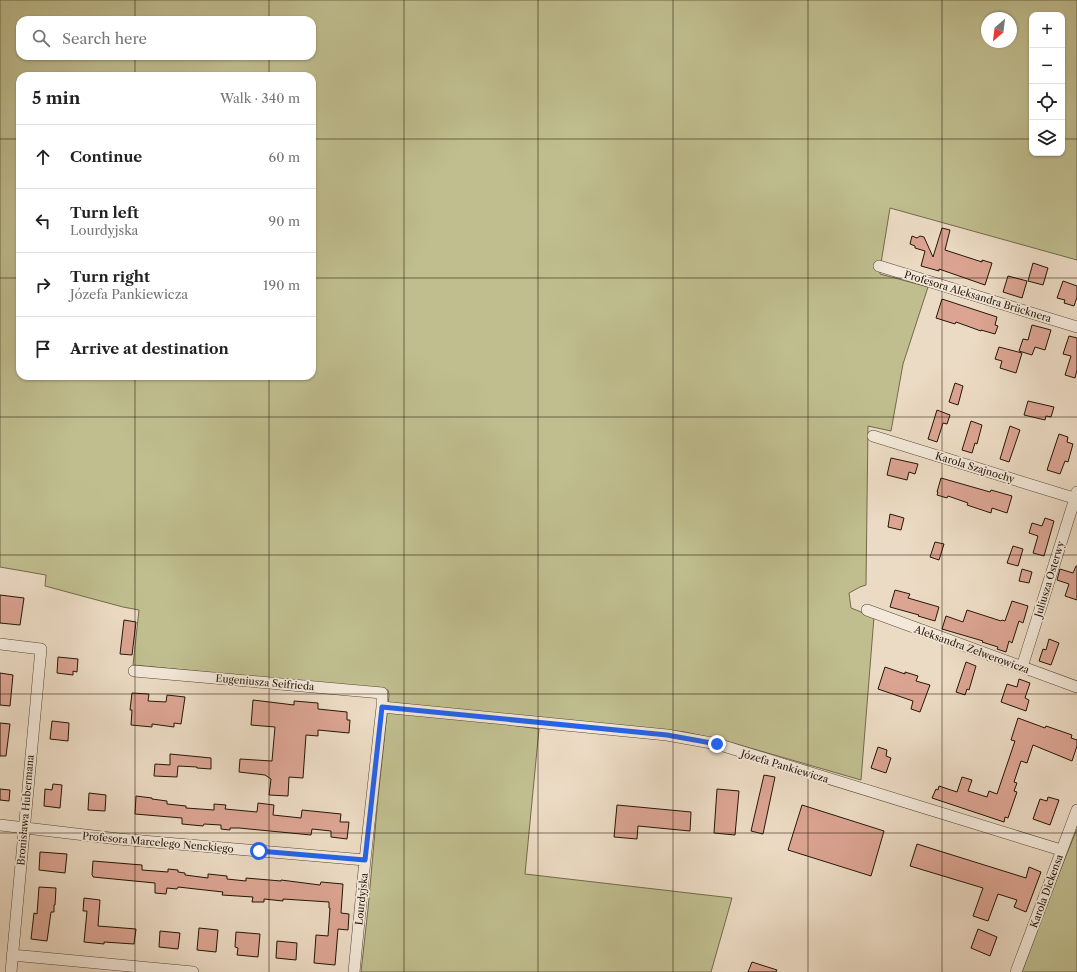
<!DOCTYPE html>
<meta charset="utf-8">
<style>
:root{--surface:#fff;--page:#f2f2f2;--text:#222;--muted:#767676;--line:#e0e0e0}
body{margin:0;font-family:"Libre Caslon Text",serif;background:var(--page);color:var(--text)}
.controls{position:absolute;right:12px;top:12px;display:grid;overflow:hidden;border-radius:8px;box-shadow:0 1px 3px #0004}
.controls button{width:36px;height:36px;display:grid;place-items:center;padding:0;border:0;border-bottom:1px solid var(--line);background:var(--surface);color:var(--text);font:20px sans-serif}
.compass{position:absolute;left:981px;top:12px;width:36px;height:36px;border-radius:50%;background:var(--surface);box-shadow:0 1px 3px #0004;rotate:208deg}
.stop{position:absolute;width:12px;height:12px;margin:-9px;border:3px solid #2563eb;border-radius:50%;background:#fff}
.stop.end{background:#2563eb;border-color:#fff;box-shadow:0 1px 4px #0008}
.list{margin:0;padding:0;list-style:none}
h2{display:flex;justify-content:space-between;align-items:center;height:52px;margin:0;padding:0 16px;font-size:17px}
h2 small{font-size:13px;font-weight:400;color:var(--muted)}
.list li{display:grid;grid-template-columns:26px 1fr auto;gap:12px;align-items:center;box-sizing:border-box;height:64px;padding:0 16px;border-top:1px solid var(--line)}
.list b{display:block;font-size:15px;white-space:nowrap}
.list p{margin:0;font-size:13px;white-space:nowrap;color:var(--muted)}
.list em{font-size:13px;font-style:normal;color:var(--muted)}
.icon{flex:none;width:22px;height:22px;fill:none;stroke:currentColor;stroke-width:2;stroke-linecap:round;stroke-linejoin:round}
.map{position:relative;flex:none;width:1077px;height:972px;overflow:hidden}
.search{position:absolute;background:var(--surface);box-shadow:0 1px 3px #0004;left:16px;top:16px;width:300px;height:44px;display:flex;align-items:center;gap:10px;box-sizing:border-box;padding:0 14px;border-radius:12px;color:var(--muted);font-size:15px}
.panel{position:absolute;background:var(--surface);box-shadow:0 1px 3px #0004;left:16px;top:72px;width:300px;height:308px;border-radius:12px}
.map>svg:first-child{display:block}
</style>
<div class="map">
<svg width="1077" height="972" viewBox="0 0 1077 972">
<rect width="100%" height="100%" fill="#ecdbc4"/>
<filter id="stains"><feTurbulence type="fractalNoise" baseFrequency=".005" numOctaves="4"/><feColorMatrix values="0 0 0 0 .2 0 0 0 0 .09 0 0 0 0 .02 0 0 0 .5 -.17"/></filter>
<radialGradient id="worn" r=".72"><stop offset=".6" stop-color="#630" stop-opacity="0"/><stop offset="1" stop-color="#630" stop-opacity=".3"/></radialGradient>
<path fill="#c0be8f" stroke="#726a4b" fill-rule="evenodd" d="M0,0H1077V260L890,208L881,263L880,274L928,287L903,364L891,431L868,426L866,585L860,587L849,593L851,608L874,617L861,780L733,743L685,732L625,726L504,724L539,729L525,874L732,898L711,972H361L368,909L378,798L389,695L388,690L133,665L139,610L123,607L45,586L46,575L0,567ZM1032,15H1062V153H1032ZM987,18H1011V42H987ZM20,20H312V56H20ZM20,76H312V376H20Z
M1077,829V972H1022L1050,895Z"/>
<path fill="#dca593" stroke="#251507" d="M942,228L950,230L945,250L982,262V260L992,263L985,285L939,269V271L921,266L925,251L915,248V246L910,244L912,236L917,238L920,236L924,237L933,257Z
M1033,263L1048,268L1043,285L1028,281Z
M1008,276L1027,281L1022,298L1003,292Z
M1063,281L1077,286V297L1074,306L1064,303L1065,300L1057,298Z
M942,299L997,317L995,325L998,326L995,334L981,330V331L956,322L955,324L936,318Z
M1032,325L1051,330L1045,350L1035,347L1032,355L1019,351L1023,339L1028,340Z
M1069,336L1077,338V370L1075,378L1065,375L1071,356L1063,354Z
M999,347L1022,353L1016,373L1000,368L1002,361L995,359Z
M955,383L963,386L958,405L949,402Z
M1028,401L1054,407L1051,417L1046,416L1045,420L1024,415Z
M937,410L950,415L947,424L943,423L937,442L928,439Z
M971,421L982,425L977,444L975,443L972,453L962,450Z
M1010,426L1020,430L1009,462L1000,459Z
M1059,434L1068,437L1067,442L1073,444L1068,462L1065,461L1060,474L1047,470Z
M891,458L918,464L915,474L909,472L907,480L887,475Z
M941,478L990,492L991,490L1012,496L1007,513L992,508L991,513L967,505L968,503L948,496L947,498L937,495L938,492H937Z
M890,514L904,518L901,530L888,527Z
M1045,518L1054,521L1044,556L1033,553L1038,536L1029,533L1032,523L1042,526Z
M935,542L944,544L939,560L930,557Z
M1013,546L1023,549L1018,566L1007,563Z
M1076,566H1077V600L1065,596L1069,584L1057,580L1060,569L1073,573Z
M1022,569L1032,572L1029,583L1019,581Z
M895,590L910,594L908,598L939,607L935,621L918,616L919,615L890,607Z
M0,595L24,598L20,625L0,623Z
M1012,601L1028,606L1023,623L1019,621L1012,643L1009,641L1006,652L997,649L998,647L982,642L983,641L942,629L946,616L963,622L967,610L1001,621L1002,620L1005,621Z
M124,620L136,622L132,655L120,654Z
M1049,639L1059,643L1051,665L1039,661L1043,649L1046,650Z
M58,657L78,659L77,672L73,671V675L57,673Z
M966,662L976,666L969,690L967,689L965,695L956,692Z
M885,667L905,674V672L918,676L916,681L930,685L920,712L911,709L913,701L878,689Z
M0,673L13,675L10,706L0,705Z
M1019,679L1030,683L1025,698L1029,700L1026,711L1001,702L1007,684L1017,687Z
M132,693L149,694L148,701L166,702L167,695L185,697L181,724L174,723V727L152,724V727L131,725L132,710H130Z
M253,700L294,705V701L318,703V709L347,712V720H350L349,733L318,730V736L306,735L303,778L289,777L288,796L269,795L271,779L265,775L239,772L240,759L272,761L275,727L251,725Z
M1018,718L1045,728L1046,726L1072,735L1071,738L1077,740V746L1072,761L1033,745L1027,763L1021,761L1014,782L1017,783L1014,791L1017,792L1008,818L1005,817L1004,822L932,798L936,789L938,790L939,786L957,792L962,777L972,780L968,791L987,797L989,791L997,794L1015,741L1011,740Z
M52,721L69,723L68,741L50,739Z
M0,723L10,724L6,756H0Z
M878,747L887,750L886,756L891,758L886,773L871,768Z
M170,754L211,758V769L197,768V767L178,766L177,777L154,776L155,764L170,765Z
M764,775L775,777L763,834L751,831Z
M53,784L62,785L60,808L44,806L45,789L52,790Z
M0,789L10,790L9,801L0,800Z
M717,789L739,791L735,835L714,833Z
M89,793L106,795L105,811L88,810Z
M136,796L152,798V799L167,801V804L186,806V808L214,810V804L226,805L225,809L257,812L258,803L274,805L273,815L301,818L302,810L341,814L340,822H349L347,839L331,837V831L312,829L311,835L239,828H230V830L221,829V825L204,824L203,826L182,824V818L135,814Z
M1048,797L1059,800L1050,825L1033,819L1040,799L1047,801Z
M617,805L691,812L690,831L638,826L637,839L614,837Z
M802,805L884,831L871,876L788,850Z
M917,844L1026,878L1029,867L1041,872L1026,912L1014,907L1017,900L998,894L988,921L973,916L983,888L910,866Z
M40,852L67,854L65,873L39,870Z
M93,861L142,865V870L168,872V869L178,870V872L185,873V875L208,878V874L227,876V879L246,881V878L281,881V880L320,885L321,882L343,884L341,913L349,914L348,930L338,929L335,965L314,963L316,935L328,936L330,908H329V902L283,899V901L264,899V902H252L253,897L222,895L223,892L178,887L177,889L167,888L166,894L155,893V883L93,877V876L92,875Z
M39,887L56,888L55,905H54V912H51L47,941L31,939L34,913L37,914Z
M84,898L100,900L98,926L136,929L134,944L104,942V944L84,942L87,911H83Z
M199,928L218,930L216,952L197,950Z
M978,929L997,937L990,956L971,948Z
M160,931L180,933L178,949L159,947Z
M236,932L260,934L258,957L237,955L238,948L235,947Z
M277,941L297,943L296,960L276,958Z
M752,962L777,970L776,972H748Z"/>
<g fill="none" stroke-linecap="round" stroke-linejoin="round">
<g stroke="#574636" stroke-width="12">
<path id="minor" d="M879,266L1077,327
M873,436L1077,499
M867,610L1077,687
M0,644L41,649L11,972
M1022,667L1077,492
M134,671L382,693V707L365,860L354,972
M382,707L667,735L717,744L1061,850
M0,825L119,839L365,860
M12,955L193,972
M1016,972L1077,810"/>
</g>
<use href="#minor" stroke="#f3e8d9" stroke-width="11"/>
</g>
<g fill="none" stroke-linecap="round" stroke-linejoin="round">
<path stroke="#2563eb" stroke-width="5" d="M259,851L365,860L382,707L667,735L717,744"/>
</g>
<path fill="none" stroke="#251507" stroke-width="1" stroke-opacity="0.55" d="M135,0V20M269,0V20M404,0V972M538,0V972M673,0V972M808,0V972M942,0V972M135,56V76M269,56V76M0,139H20M312,139H1032M1062,139H1077M0,278H20M312,278H1077M135,376V972M269,376V972M0,417H1077M0,555H1077M0,694H1077M0,833H1077"/>
<g text-anchor="middle" stroke-width="3.5" stroke-linejoin="round" paint-order="stroke">
<g font-size="10" fill="#251507" stroke="#f3e8d9">
<text transform="translate(978 296) rotate(17)" y="4">Profesora Aleksandra Brücknera</text>
<text transform="translate(975 467) rotate(17)" y="4">Karola Szajnochy</text>
<text transform="translate(1049 579) rotate(-73)" y="4">Juliusza Osterwy</text>
<text transform="translate(972 649) rotate(20)" y="4">Aleksandra Zelwerowicza</text>
<text transform="translate(265 682) rotate(5)" y="4">Eugeniusza Seifrieda</text>
<text transform="translate(785 766) rotate(17)" y="4">Józefa Pankiewicza</text>
<text transform="translate(25 810) rotate(-85)" y="4">Bronisława Hubermana</text>
<text transform="translate(158 842) rotate(5)" y="4">Profesora Marcelego Nenckiego</text>
<text transform="translate(1046 891) rotate(-70)" y="4">Karola Dickensa</text>
<text transform="translate(361 899) rotate(-84)" y="4">Lourdyjska</text>
</g>
</g>
<rect width="100%" height="100%" filter="url(#stains)"/>
<rect width="100%" height="100%" fill="url(#worn)"/>
</svg>
<div class="controls">
<button>+</button>
<button>−</button>
<button><svg class="icon" aria-label="locate" viewBox="0 0 24 24"><circle cx="12" cy="12" r="6"/><path d="M12 2v4M12 18v4M2 12h4M18 12h4"/></svg></button>
<button><svg class="icon" aria-label="layers" viewBox="0 0 24 24"><path d="M12 4l9 5-9 5-9-5zM3 14l9 5 9-5"/></svg></button>
</div>
<svg class="compass" viewBox="-18 -18 36 36"><path d="M0-13l5 13h-10z" fill="#e53935"/><path d="M0 13l5-13h-10z" fill="#767676"/></svg>
<div class="stop" style="left:259px;top:851px"></div>
<div class="stop end" style="left:717px;top:744px"></div>
<div class="search"><svg class="icon" aria-label="search" viewBox="0 0 24 24"><circle cx="10" cy="10" r="6"/><path d="M15 15l6 6"/></svg>Search here</div>
<section class="panel">
<h2>5 min<small>Walk · 340 m</small></h2>
<ul class="list">
<li><svg class="icon" aria-label="ahead" viewBox="0 0 24 24"><path d="M12 20V5M6 11l6-6 6 6"/></svg><div><b>Continue</b></div><em>60 m</em></li>
<li><svg class="icon" aria-label="left" viewBox="0 0 24 24"><path d="M17 20v-9H6M10 6l-5 5 5 5"/></svg><div><b>Turn left</b><p>Lourdyjska</p></div><em>90 m</em></li>
<li><svg class="icon" aria-label="right" viewBox="0 0 24 24"><path d="M7 20v-9h11M14 6l5 5-5 5"/></svg><div><b>Turn right</b><p>Józefa Pankiewicza</p></div><em>190 m</em></li>
<li><svg class="icon" aria-label="arrive" viewBox="0 0 24 24"><path d="M6 21V4h12l-3 4 3 4H6"/></svg><div><b>Arrive at destination</b></div></li>
</ul>
</section>
</div>
